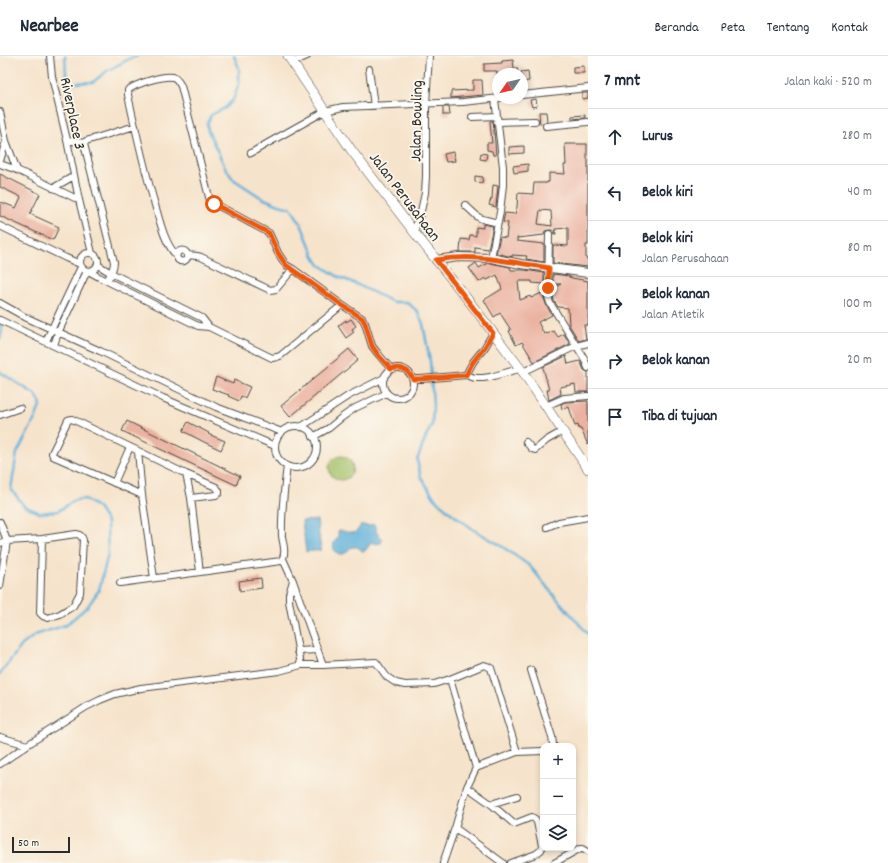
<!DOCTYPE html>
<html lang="id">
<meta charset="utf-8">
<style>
:root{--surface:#fff;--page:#f6f6f7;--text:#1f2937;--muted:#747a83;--line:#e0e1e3}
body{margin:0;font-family:Dekko,sans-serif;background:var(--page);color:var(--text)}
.controls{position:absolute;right:12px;bottom:12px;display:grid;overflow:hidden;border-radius:8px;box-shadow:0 2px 6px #0003}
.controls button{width:36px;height:36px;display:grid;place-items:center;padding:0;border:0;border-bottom:1px solid var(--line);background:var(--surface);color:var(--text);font:20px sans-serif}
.compass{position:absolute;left:492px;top:12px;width:36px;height:36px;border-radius:50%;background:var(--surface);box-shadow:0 2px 6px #0003;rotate:236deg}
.scale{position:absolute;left:12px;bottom:10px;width:58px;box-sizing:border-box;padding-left:4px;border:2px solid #2b2b2b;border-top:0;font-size:11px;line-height:14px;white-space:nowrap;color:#2b2b2b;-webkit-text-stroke:3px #fbf7ec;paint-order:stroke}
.stop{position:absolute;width:12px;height:12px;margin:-9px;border:3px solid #ea580c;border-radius:50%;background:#fff}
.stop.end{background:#ea580c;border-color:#fff;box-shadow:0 1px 4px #0008}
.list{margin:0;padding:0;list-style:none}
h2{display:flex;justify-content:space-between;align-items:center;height:52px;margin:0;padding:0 16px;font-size:17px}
h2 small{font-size:13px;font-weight:400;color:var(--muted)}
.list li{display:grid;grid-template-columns:26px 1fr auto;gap:12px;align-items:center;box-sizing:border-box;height:56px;padding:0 16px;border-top:1px solid var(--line)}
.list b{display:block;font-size:15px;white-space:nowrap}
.list p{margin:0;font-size:13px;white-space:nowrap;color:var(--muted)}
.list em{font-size:13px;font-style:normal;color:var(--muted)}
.icon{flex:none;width:22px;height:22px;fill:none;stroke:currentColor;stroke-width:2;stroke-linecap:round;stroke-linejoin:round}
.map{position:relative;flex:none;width:588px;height:807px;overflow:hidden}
header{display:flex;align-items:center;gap:24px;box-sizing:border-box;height:56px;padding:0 20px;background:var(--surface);border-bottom:1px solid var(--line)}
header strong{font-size:19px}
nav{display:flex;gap:22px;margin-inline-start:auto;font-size:14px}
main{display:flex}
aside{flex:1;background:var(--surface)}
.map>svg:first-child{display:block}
</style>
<header>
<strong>Nearbee</strong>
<nav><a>Beranda</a><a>Peta</a><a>Tentang</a><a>Kontak</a></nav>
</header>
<main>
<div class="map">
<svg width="588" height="807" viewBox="0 0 588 807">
<rect width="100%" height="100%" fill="#fbf7ec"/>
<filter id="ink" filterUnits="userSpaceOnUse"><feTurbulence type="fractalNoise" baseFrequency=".025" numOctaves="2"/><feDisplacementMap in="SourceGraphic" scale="8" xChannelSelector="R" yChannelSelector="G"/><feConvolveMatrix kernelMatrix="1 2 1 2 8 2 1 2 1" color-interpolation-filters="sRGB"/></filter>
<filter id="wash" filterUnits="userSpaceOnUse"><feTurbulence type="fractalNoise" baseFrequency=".012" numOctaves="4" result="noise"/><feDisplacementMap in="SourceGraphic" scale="16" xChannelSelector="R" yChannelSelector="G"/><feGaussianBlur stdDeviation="0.9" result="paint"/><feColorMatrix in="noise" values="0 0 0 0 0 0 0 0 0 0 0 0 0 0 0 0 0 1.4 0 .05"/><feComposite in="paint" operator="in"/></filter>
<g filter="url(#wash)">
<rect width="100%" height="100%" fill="#f6e3cb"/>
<path fill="#a4c067" stroke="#687649" d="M329 412a12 12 0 1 1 24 0a12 12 0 1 1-24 0Z"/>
<path fill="#5fb0da" stroke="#456e82" d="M317,464L321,494L306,496L302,465Z
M373,468L376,471C376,479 377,476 382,482V484L381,487C377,489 375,486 371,487L365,495H362C360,493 357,490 354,491C348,491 348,497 343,498C332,499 331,487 338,482V476L339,475C346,474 351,480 357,475C358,473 360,471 361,469L370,470Z"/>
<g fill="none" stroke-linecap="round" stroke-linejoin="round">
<path stroke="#5fb0da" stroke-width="2.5" d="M65,0L66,17L72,27L93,26L107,15L129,3L137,0
M234,0L239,12V28L233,44L225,52L211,59L207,68L208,75L225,111L233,123L262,142L279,149L291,152L301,168L314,200L320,209L337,220L358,229L393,246H407L418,256L423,268L430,305L433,350L432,369L427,378L417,404L421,421L435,443L451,457L474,474L500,489L530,510L551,536L588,578
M0,268L2,274L0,283
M0,315V316L36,339L41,348L35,363L17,397L11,433L24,450L40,457L58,455L75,444L85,443L98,452L107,466L108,498L99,534L88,550L66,569L35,579L22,589L0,618"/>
</g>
<g id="blocks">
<path fill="#ebb2a1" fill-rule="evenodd" d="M513,4L514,12H517L518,18H497V15H484V8L502,7V5Z
M584,10V17H573V11Z
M528,15L529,25L522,26L521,16Z
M473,24H482L483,39L451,42V35L473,34Z
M582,37H588V42L582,43Z
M536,43L537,50L532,51L530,44Z
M443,51H449L450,59H443Z
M539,56H546L547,65L540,68Z
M585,59V62L572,63V60Z
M490,65H493L496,99H493L492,95L487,94V87H492Z
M565,88H587V103H588V189H586V203H588V211L553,207V189L568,190V172L555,173L556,178H554L552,174H549L545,175L544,179L517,182V185L544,188V206L526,203L527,200L512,199V201L496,197L500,181L506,182L508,167L503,166L505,157L515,158L517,151L518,137L533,138L534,127H547V126H549V117L565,118L564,109H566ZM540,154L551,155L552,170L538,168Z
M524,90V97L509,98V91Z
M453,96L455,105L446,106L444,98Z
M481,97L487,98L486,104L480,103Z
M528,108V115L514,117L513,110Z
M0,118L40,138L30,158L59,171L53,184L0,160V149L1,146L16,152L21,141L0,131Z
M475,120L483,121L482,127L475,126Z
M493,129L498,130L496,151L489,149L491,143H492Z
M483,168L493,170L488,193L475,191V196H460L461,183L469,184L470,179L476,180V171L483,172Z
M476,207L479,212L488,207H490L510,211L511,214H525L544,217V228L532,227V225H518L520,244L530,240L531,242L544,236V242L546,248L552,259L538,266L544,278L546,277L547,278L554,275L558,281L564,278L570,288L534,306L522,286L516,289L509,275L511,274L500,257L494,261L484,244L502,233L497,219L487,224L485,222L479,226L469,212Z
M553,218L569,220V221L572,222L588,225V269H584L586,283L579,285L569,269L568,252L558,251L554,245L553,240V232L561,228H553Z
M351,263L356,270L352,273L354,276L346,282L338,270L346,264V266Z
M349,293L358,304L290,361L281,350Z
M566,300L568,308L580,305L584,314L588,316V336H576L575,328L560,331L561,338L549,344L547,334H549L543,311Z
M216,321L233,328L234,324L250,331L245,342L241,340L239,345L228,340L229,339L212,333Z
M588,345V389L581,373H579L578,369L575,370L569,351L562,353L561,348L565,346Z
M127,365L240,420L236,429L122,375Z
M188,366L209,377L208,378L225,385L221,394L204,386L183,375Z
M261,522L262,532L240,535L239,525Z"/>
</g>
</g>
<g filter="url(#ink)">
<use href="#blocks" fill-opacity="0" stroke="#494743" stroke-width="1"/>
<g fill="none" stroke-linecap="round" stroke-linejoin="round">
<g stroke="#494743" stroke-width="8">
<path id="street" d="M50,0L52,21L67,84L79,144L92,197
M293,6L307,0
M369,13L374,50
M522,39L588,32
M0,56L6,85L17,114
M472,61L497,60
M497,66L535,65
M546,70L588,66
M67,84L84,87
M251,97L268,87L325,55L343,51L463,46L500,42
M0,105L6,85
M0,108L17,114L79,144
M53,132L74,120
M465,149L478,161L482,163L498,167
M0,170L66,202L80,208
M414,176L421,155L425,137L426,120V48L429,0
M549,178L548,241L550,247L584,302L588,312
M176.5 200a5.5 5.5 0 1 1 11 0a5.5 5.5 0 1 1-11 0Z
M80 206a9 9 0 1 1 18 0a9 9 0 1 1-18 0Z
M176,199C164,186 160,165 155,149C144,112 136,76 128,39V34C136,28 162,19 173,21C177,22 179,27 181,30L210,145L215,148L269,177L278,197L286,209L293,213
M187,199L197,200L201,201L270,234L276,233L293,213L342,249L362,262L365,267L372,290L379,299L391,313
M491,202L500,156L503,129V111L495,43
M98,209L111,217L202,262L209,271
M90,216L99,221L198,270L209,271L272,302L277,301L280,300L342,249
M107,225C110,219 114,213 114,206L84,88L86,85L135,70
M0,247L25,261L100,295L216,351L282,376
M0,264L163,342L275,390
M46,285L81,211
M54,289L58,277L87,215
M383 327a15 15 0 1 1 30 0a15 15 0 1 1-30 0Z
M523,316L576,290L588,287
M466,319L473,306L485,291L493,277
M413,323H421L466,319L475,322H483L490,321L519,313
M546,350L564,342L588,340
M0,359L20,352
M275 391a21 21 0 1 1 42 0a21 21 0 1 1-42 0Z
M301,371L348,340L384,322
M313,381L329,372L341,362L355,352L387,337
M526,386L532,393L535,394L547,384L563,375
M138,395L142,439L154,522
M186,418L191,442L200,516
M114,427L130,391
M142,439L53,400L52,397L68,364L72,363L186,418L216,431L219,435V437L216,439L191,442
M0,466L7,485L0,530
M547,471L559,466L588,461
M0,487L7,485L42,483L76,478C80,478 82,481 83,484L80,537L73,550L60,558L48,562L43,560L40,557L42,483
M283,503L293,525L323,609H301
M120,527L281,505C287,498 283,488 282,480C281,457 284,434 287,410
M298,595L317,594
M323,609L376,606L387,621L396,627L405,629L434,628L450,623L484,609L487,610L491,612L517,696L543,695
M531,614L552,681L553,688L552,690
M0,681L27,689
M0,708L27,689L86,651L100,644L115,638L141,632L279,615L301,609L289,545V538L293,525
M476,712L517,696
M467,731L491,748L514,768L532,761L535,763L537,766L542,790L541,794L536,798L511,807
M491,748L517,740
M455,772L503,807
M443,807L455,772L467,731L476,712L450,623
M554,807L581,792H583L588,795"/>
</g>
<g stroke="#494743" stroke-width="10">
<path id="secondary" d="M436,204L459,201L491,202L521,208L588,217"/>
</g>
<g stroke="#494743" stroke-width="10">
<path id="primary" d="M288,0L352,95L414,176L472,249L523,316L588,413"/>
</g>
<use href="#street" stroke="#fff" stroke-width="6"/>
<use href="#secondary" stroke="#fff" stroke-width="8"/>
<use href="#primary" stroke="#fff" stroke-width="9"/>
</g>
</g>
<g fill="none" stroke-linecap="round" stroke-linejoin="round" filter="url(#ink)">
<path stroke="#ea580c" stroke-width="5" d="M214,148L269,177L278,197L286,209L342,249L362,262L365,267L372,290L379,300L391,313C401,310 408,313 413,323H421L466,319L473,306L485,291L493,277L436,204C475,197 510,206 549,212L548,232"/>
</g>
<g text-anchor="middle" stroke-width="3.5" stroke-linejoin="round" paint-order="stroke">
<g font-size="16" fill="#2b2b2b" stroke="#fbf7ec">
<text transform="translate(74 57) rotate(78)" y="6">Riverplace 3</text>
<text transform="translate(415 65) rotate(-89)" y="6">Jalan Bowling</text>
<text transform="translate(406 140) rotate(53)" y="6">Jalan Perusahaan</text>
</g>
</g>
</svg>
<div class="controls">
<button>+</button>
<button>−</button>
<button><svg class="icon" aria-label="layers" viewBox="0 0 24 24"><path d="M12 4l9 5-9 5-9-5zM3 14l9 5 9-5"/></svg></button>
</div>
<svg class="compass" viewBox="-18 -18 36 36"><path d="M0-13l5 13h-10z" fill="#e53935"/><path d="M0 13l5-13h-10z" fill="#747a83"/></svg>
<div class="scale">50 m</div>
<div class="stop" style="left:214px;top:148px"></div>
<div class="stop end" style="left:548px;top:232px"></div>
</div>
<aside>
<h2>7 mnt<small>Jalan kaki · 520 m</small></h2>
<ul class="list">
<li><svg class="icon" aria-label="ahead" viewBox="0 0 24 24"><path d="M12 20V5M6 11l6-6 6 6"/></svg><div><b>Lurus</b></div><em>280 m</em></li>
<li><svg class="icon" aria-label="left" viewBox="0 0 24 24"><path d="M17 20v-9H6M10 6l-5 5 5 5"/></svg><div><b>Belok kiri</b></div><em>40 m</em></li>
<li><svg class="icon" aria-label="left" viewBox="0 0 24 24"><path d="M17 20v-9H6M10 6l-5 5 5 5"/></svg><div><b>Belok kiri</b><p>Jalan Perusahaan</p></div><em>80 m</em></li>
<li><svg class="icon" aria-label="right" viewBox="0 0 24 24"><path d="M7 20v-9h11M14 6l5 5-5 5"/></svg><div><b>Belok kanan</b><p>Jalan Atletik</p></div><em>100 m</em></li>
<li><svg class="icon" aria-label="right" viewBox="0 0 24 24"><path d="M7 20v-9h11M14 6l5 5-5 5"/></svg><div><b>Belok kanan</b></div><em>20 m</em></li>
<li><svg class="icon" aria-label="arrive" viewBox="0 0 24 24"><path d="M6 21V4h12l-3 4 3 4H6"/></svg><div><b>Tiba di tujuan</b></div></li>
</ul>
</aside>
</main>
